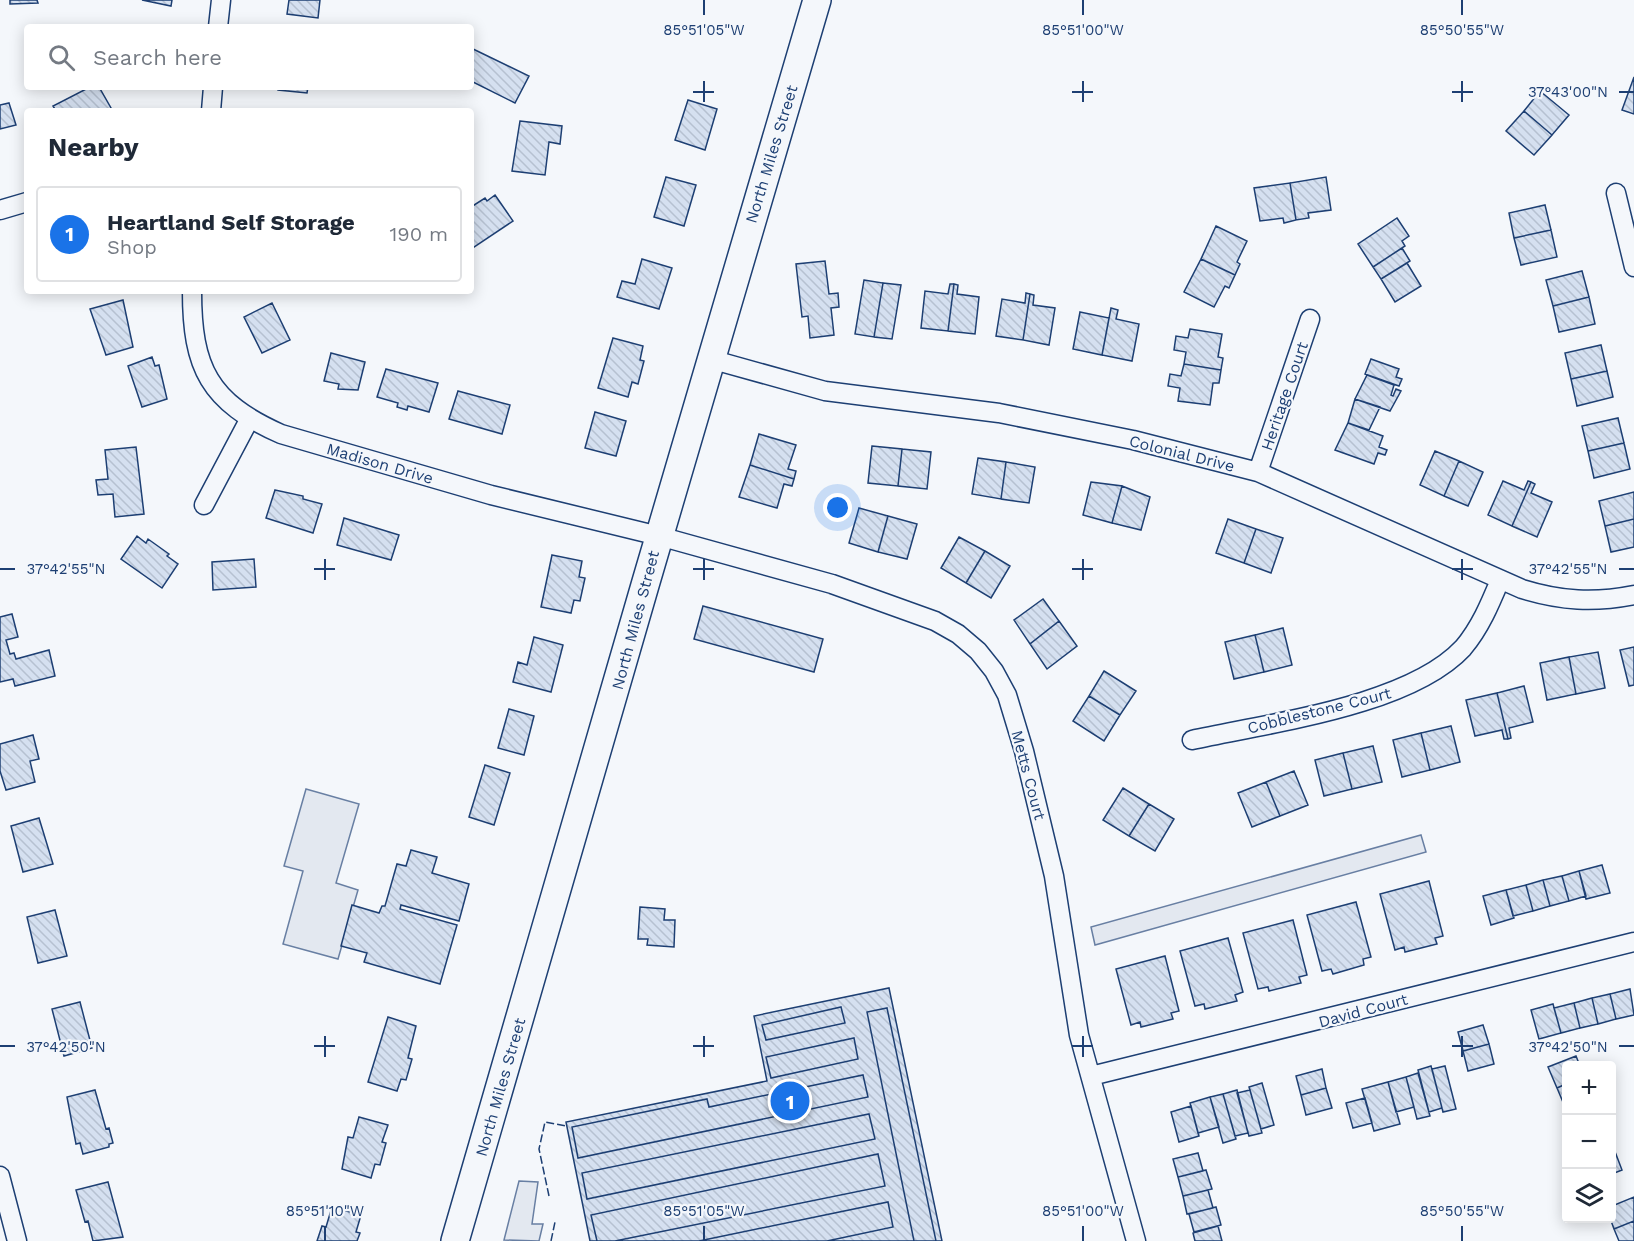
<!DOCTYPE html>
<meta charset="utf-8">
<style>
:root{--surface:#fff;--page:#f6f6f7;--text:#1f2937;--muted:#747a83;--line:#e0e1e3;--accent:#1a73e8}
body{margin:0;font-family:"Work Sans",sans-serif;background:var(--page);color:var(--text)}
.controls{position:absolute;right:18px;bottom:18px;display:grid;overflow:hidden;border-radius:6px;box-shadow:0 3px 15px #0003}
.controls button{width:54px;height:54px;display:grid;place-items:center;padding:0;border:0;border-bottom:2px solid var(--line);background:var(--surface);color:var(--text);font:30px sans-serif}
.you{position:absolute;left:838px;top:508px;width:21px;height:21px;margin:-15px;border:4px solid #fff;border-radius:50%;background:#1a73e8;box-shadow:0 0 0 9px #1a73e833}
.badge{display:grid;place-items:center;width:39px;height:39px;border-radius:50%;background:var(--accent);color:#fff;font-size:20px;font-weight:700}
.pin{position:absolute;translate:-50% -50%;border:3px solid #fff;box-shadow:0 2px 6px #0006}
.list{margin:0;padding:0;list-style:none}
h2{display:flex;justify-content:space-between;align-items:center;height:78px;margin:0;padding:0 24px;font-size:26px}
h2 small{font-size:20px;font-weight:400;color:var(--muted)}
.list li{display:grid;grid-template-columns:39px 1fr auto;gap:18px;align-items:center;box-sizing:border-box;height:96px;margin:0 12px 12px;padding:0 12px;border:2px solid var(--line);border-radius:6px}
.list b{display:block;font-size:22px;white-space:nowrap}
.list p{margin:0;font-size:20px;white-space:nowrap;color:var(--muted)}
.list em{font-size:20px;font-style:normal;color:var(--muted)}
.icon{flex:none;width:33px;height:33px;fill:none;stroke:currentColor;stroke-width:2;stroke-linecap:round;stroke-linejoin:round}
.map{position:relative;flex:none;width:1634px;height:1241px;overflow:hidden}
.search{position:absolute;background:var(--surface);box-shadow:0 3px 15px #0003;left:24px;top:24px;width:450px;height:66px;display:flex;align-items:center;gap:15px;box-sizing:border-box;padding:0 21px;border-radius:6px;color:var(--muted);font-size:22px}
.panel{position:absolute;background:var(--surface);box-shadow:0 3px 15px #0003;left:24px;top:108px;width:450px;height:186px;border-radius:6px}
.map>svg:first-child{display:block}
</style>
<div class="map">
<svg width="1634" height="1241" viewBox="0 0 1634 1241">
<defs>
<pattern id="building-back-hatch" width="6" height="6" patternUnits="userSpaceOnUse" patternTransform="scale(1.5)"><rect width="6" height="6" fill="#d5e0f0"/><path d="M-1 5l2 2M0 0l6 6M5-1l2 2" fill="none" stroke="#b6c1d1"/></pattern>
</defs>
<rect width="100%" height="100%" fill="#f4f7fb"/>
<path fill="#e3e8f0" stroke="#687fa3" stroke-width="1.5" d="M306,789L359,804L336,883L358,890L338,959L283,944L303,871L284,866Z
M1421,835L1426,852L1095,945L1091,927Z
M519,1181L538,1182L532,1224H543L539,1241L504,1240Z"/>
<path fill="url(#building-back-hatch)" stroke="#1d3f73" stroke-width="1.5" d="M10,0H37L38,3L10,4Z
M142,0H172L171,6Z
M289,0H320L318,18L287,14Z
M471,48L529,76L515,103L471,81Z
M1634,77V114L1622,110Z
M90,87H99L111,108L106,111H56L53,106Z
M278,87H308L307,93L278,90Z
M1540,91L1569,115L1552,135L1524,111Z
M688,100L717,109L705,150L675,140Z
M9,103L16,125L0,129V105Z
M1524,111L1552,135L1534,155L1506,131Z
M520,121L562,126L560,144L549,142L545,175L512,171Z
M666,177L696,185L684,226L654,217Z
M1326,177L1331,210L1308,213L1309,218L1296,220L1290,183Z
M1290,183L1296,220L1284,223L1283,218L1260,221L1254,188Z
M495,195L513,221L471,249V207L485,198L487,201Z
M1545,205L1551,230L1514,238L1509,213Z
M1397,218L1409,236L1402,241L1405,246L1373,267L1358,244Z
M1216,226L1247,241L1237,262L1240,264L1235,275L1201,259Z
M1551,230L1557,257L1521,265L1514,238Z
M1402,248L1410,261L1381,279L1373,267Z
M642,259L672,268L659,309L617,297L622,281L635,284Z
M1201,259L1235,275L1229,288L1225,286L1214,307L1184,292Z
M825,261L829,294L838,293L839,307L831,308L834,335L810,338L808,316L802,317L796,264Z
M1407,263L1421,286L1395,302L1381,279Z
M1582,271L1589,297L1553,306L1546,280Z
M864,280L883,283L874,337L855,334Z
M883,283L901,285L892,339L874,337Z
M950,284H954L948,331L921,328L925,291L948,294Z
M954,284L958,285L957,294L979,297L975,334L948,331Z
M1026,293L1030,294L1023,340L996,336L1002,299L1025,303Z
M1030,294L1034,295L1033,305L1055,308L1049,345L1023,340Z
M1589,297L1595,324L1559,332L1553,306Z
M123,300L133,347L106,355L90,309Z
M272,303L290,340L262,353L244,317Z
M1111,308L1118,310L1116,319L1139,324L1132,361L1102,355Z
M1080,312L1109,318L1102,355L1073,349Z
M1190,329L1222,334L1218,357L1223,358L1221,370L1184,364L1186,352L1174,350L1176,336L1188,338Z
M613,338L643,346L640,360L644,361L638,384L632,382L628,397L598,388Z
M1601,345L1607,371L1571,379L1565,353Z
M331,353L365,362L358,390L338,389L339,384L324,381Z
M152,357L155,366L159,365L167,399L142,407L128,366Z
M1371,359L1399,369L1396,377L1402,379L1399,386L1365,374Z
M1184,364L1221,370L1219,383H1213L1210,405L1178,401L1180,388L1168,386L1170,374L1181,376Z
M386,369L438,383L429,412L408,406L407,410L397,407L398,403L377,397Z
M1607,371L1613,397L1577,406L1571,379Z
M1367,375L1394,385L1391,395L1393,396L1396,389L1401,391L1390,411L1355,399Z
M458,391L510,405L502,434L449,419Z
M1355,399L1380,407L1369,430L1348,423Z
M595,412L626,421L616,456L585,448Z
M1618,418L1624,443L1588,451L1582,426Z
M1348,423L1383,436L1379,447L1387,450L1385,455L1378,453L1374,464L1335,450Z
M759,434L796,445L788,469L796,471L794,479L750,465Z
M1624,443L1630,469L1594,478L1588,451Z
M872,446L902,449L898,486L868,483Z
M136,447L144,514L115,517L113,494L98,495L96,480L108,479L105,450Z
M902,449L931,452L927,489L898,486Z
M1435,451L1459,461L1444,496L1420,485Z
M978,458L1006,462L1001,499L972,494Z
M1459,461L1483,472L1468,506L1444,496Z
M1006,462L1035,467L1029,503L1001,499Z
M750,465L794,479L792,486L784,484L777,508L739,497Z
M1503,481L1524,490L1528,481L1531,482L1512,526L1488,515Z
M1091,482L1122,486L1112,523L1083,515Z
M1531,482L1535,484L1531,493L1552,502L1537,537L1512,526Z
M1122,486L1150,497L1141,530L1112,523Z
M275,490L303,496V499L322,504L313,533L266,518Z
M1634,492V519L1605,526L1599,501Z
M859,508L888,516L878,552L849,543Z
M888,516L917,524L907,559L878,552Z
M344,518L399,535L391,560L337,545Z
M1228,519L1256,529L1244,563L1216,553Z
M1634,519V547L1611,552L1605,526Z
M1256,529L1283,538L1271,573L1244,563Z
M137,536L146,543L148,539L169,554L167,556L178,564L162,588L121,559Z
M959,537L985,551L966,583L941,568Z
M985,551L1010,566L991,598L966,583Z
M552,555L582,561L579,577L585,578L580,601L574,600L571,613L541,607Z
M254,559L256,587L213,590L212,562Z
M1043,599L1059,621L1030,644L1014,620Z
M703,606L823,639L814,672L694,639Z
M12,614L18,637L6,640L10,654L14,653L16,659L49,650L55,676L15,686L13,679L0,682V617Z
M1059,621L1077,646L1047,669L1030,644Z
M1283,628L1292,665L1264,672L1255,635Z
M1255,635L1264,672L1234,679L1225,642Z
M534,637L563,645L551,692L513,682L518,662L527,665Z
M1634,647V685L1629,686L1620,650Z
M1598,652L1605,688L1576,694L1569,657Z
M1569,657L1576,694L1547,700L1540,663Z
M1104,671L1136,691L1120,715L1089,696Z
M1524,686L1533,722L1509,728L1511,738L1508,739L1497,693Z
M1497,693L1508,739H1504L1502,730L1475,736L1466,700Z
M1089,696L1120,715L1104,741L1073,721Z
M509,709L534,716L524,755L498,748Z
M1451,726L1460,762L1430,770L1421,733Z
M1421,733L1430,770L1402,777L1393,740Z
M33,735L39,759L30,761L35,782L6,790L0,771V744Z
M1373,746L1382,782L1352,789L1343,753Z
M1343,753L1352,789L1324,796L1315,760Z
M485,765L510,773L494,825L469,817Z
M1294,771L1308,805L1280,816L1266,782Z
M1266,782L1280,816L1252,827L1238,793Z
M1123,788L1149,804L1129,836L1103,820Z
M1149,804L1174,819L1155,851L1129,836Z
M39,818L53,864L23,872L11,826Z
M411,850L437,857L432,873L469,884L459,921L401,905L400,909L457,925L440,984L364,962L367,953L341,946L352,905L379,913L382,906H385L397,864L406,866Z
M1602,865L1610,893L1586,899L1579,871Z
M1579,871L1586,896L1569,901L1562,876Z
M1562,876L1569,901L1550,906L1543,880Z
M1543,880L1550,906L1533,911L1526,885Z
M1429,881L1443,936L1435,938L1437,944L1405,952L1404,947L1395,950L1380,894Z
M1526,885L1533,911L1513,916L1506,890Z
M1506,890L1514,918L1491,925L1483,896Z
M1356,902L1371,957L1363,959L1364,965L1333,974L1331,969L1322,971L1307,915Z
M640,907L665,909L664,920H675L674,947L647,945L648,939H638Z
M55,910L67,956L38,963L27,917Z
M1293,920L1307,975L1299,977L1301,983L1269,991L1268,987L1258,989L1243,933Z
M1228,938L1243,992L1235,995L1237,1001L1205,1009L1204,1004L1195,1006L1180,951Z
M1165,956L1179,1011L1171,1013L1173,1019L1141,1027L1140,1022L1131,1025L1116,969Z
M889,988L942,1241H590L566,1122L767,1081L754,1016Z
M1630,989L1634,1015L1616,1019L1610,994Z
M1610,994L1616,1019L1598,1024L1592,998Z
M1592,998L1598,1024L1580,1028L1574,1003Z
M80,1002L92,1048L64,1056L52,1009Z
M1574,1003L1580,1028L1561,1033L1554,1008Z
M1553,1004L1561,1033L1539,1039L1531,1010Z
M841,1007L845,1023L766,1040L762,1025Z
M887,1008L936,1241H914L867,1012Z
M388,1017L416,1026L408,1058L412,1059L406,1080L401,1079L397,1091L368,1082Z
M1483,1025L1489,1044L1463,1051L1458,1032Z
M854,1038L858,1059L771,1078L766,1057Z
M1489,1044L1494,1064L1468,1071L1463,1051Z
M1576,1056L1580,1066H1566V1084L1557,1088L1548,1067Z
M1431,1066L1442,1108L1429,1112L1418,1070Z
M1445,1066L1456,1109L1443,1112L1432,1069Z
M1322,1069L1326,1088L1301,1095L1296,1076Z
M1418,1073L1430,1116L1417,1119L1406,1077Z
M863,1075L868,1097L578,1158L572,1127L707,1099L709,1107Z
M1406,1077L1414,1107L1396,1112L1388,1082Z
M1388,1082L1400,1124L1374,1131L1362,1089Z
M1262,1083L1274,1125L1261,1129L1249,1087Z
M1566,1084V1106L1565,1107L1557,1088Z
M1326,1088L1332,1108L1306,1115L1301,1095Z
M95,1090L106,1129L109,1128L113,1143L109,1144V1147L83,1154L80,1143L76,1144L67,1097Z
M1237,1090L1248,1133L1235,1136L1223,1094Z
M1250,1090L1262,1133L1249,1136L1237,1093Z
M1223,1094L1236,1139L1223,1143L1210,1097Z
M1210,1097L1219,1127L1198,1133L1190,1103Z
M1365,1098L1372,1123L1353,1128L1346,1103Z
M1191,1106L1199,1136L1179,1142L1171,1112Z
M869,1114L875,1139L587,1199L582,1173Z
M359,1117L388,1125L382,1142L386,1143L380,1165L375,1164L371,1178L342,1169L348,1137L353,1138Z
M1614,1149L1622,1170L1612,1174V1150Z
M1198,1153L1203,1171L1178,1177L1173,1159Z
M878,1154L885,1186L615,1241H597L591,1215Z
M1206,1170L1212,1189L1183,1196L1178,1177Z
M108,1182L123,1237L93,1241L88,1221L85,1222L76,1190Z
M1208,1190L1213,1208L1187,1214L1183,1196Z
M1634,1197V1221L1614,1229L1610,1218L1612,1206Z
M888,1202L893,1227L827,1241H699Z
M332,1207L361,1215L356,1232L360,1233L357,1241H317L322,1226L326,1227Z
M1216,1207L1221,1225L1194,1232L1189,1214Z
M1634,1221V1241H1619L1614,1229Z
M1218,1226L1222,1241H1195L1193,1233Z"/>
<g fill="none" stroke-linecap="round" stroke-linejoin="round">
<g stroke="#1d3f73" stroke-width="21">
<path id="street" d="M218,27L221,0
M211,111L213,87
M1616,193L1634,267
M0,210L27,202
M192,291C192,368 209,402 281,434L491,495L659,536L832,584L935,621L958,634L978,651L994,671L1007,695L1024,751L1054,876L1079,1035L1136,1241
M710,359L825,391L999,413L1133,440L1258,472L1522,589C1561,601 1594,603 1634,595
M1258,472L1310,319
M204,505L249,420
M1192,740C1269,723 1409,706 1463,648C1480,628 1490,604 1500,580
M1091,1076L1634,942
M0,1176L17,1241"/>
</g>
<g stroke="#1d3f73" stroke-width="30">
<path id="secondary" d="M455,1241C576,827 693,413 817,0"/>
</g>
<use href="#street" stroke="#f4f7fb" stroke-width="18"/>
<use href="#secondary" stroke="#f4f7fb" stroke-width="27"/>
<path stroke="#1d3f73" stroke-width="1.5" stroke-dasharray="8 3" stroke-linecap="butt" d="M549,1196L539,1149L545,1122L566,1126
M551,1241L555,1222"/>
</g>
<path fill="none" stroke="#1d3f73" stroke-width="2" d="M704,0V15M1083,0V15M1462,0V15M704,81V102M1083,81V102M1462,81V102M693,92H714M1072,92H1093M1452,92H1473M1619,92H1634M325,559V580M704,559V580M1083,559V580M1462,559V580M0,569H15M314,569H335M693,569H714M1072,569H1093M1452,569H1473M1619,569H1634M325,1036V1057M704,1036V1057M1083,1036V1057M1462,1036V1057M0,1046H15M314,1046H335M693,1046H714M1072,1046H1093M1452,1046H1473M1619,1046H1634M325,1226V1241M704,1226V1241M1083,1226V1241M1462,1226V1241"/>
<g text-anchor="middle" stroke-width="4.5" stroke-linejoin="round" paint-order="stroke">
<g font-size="16" fill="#1d3f73" stroke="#f4f7fb">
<text transform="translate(771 154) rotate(-73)" y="6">North Miles Street</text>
<text transform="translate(1284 396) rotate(-71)" y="6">Heritage Court</text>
<text transform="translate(1182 453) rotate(14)" y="6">Colonial Drive</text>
<text transform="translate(380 463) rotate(16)" y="6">Madison Drive</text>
<text transform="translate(635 620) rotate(-75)" y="6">North Miles Street</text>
<text transform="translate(1319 710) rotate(-14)" y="6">Cobblestone Court</text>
<text transform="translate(1029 775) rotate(75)" y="6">Metts Court</text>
<text transform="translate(1363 1010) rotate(-15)" y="6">David Court</text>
<text transform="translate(500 1087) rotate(-74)" y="6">North Miles Street</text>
</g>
</g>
<g font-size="15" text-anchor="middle" fill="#1d3f73" stroke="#f4f7fb" stroke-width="4.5" stroke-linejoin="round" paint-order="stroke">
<text x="704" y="35">85°51'05"W</text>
<text x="1083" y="35">85°51'00"W</text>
<text x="1462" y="35">85°50'55"W</text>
<text x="1568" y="97">37°43'00"N</text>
<text x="66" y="574">37°42'55"N</text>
<text x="1568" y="574">37°42'55"N</text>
<text x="66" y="1052">37°42'50"N</text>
<text x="1568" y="1052">37°42'50"N</text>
<text x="325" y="1216">85°51'10"W</text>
<text x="704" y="1216">85°51'05"W</text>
<text x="1083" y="1216">85°51'00"W</text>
<text x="1462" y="1216">85°50'55"W</text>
</g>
</svg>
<div class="controls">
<button>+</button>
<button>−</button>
<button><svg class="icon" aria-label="layers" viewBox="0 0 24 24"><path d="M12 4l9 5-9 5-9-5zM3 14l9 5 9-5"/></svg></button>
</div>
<div class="you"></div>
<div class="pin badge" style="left:790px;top:1101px">1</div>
<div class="search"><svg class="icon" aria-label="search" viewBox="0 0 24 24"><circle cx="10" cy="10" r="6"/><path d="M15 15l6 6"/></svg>Search here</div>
<section class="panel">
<h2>Nearby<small></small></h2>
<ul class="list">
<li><span class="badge">1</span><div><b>Heartland Self Storage</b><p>Shop</p></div><em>190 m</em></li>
</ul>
</section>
</div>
